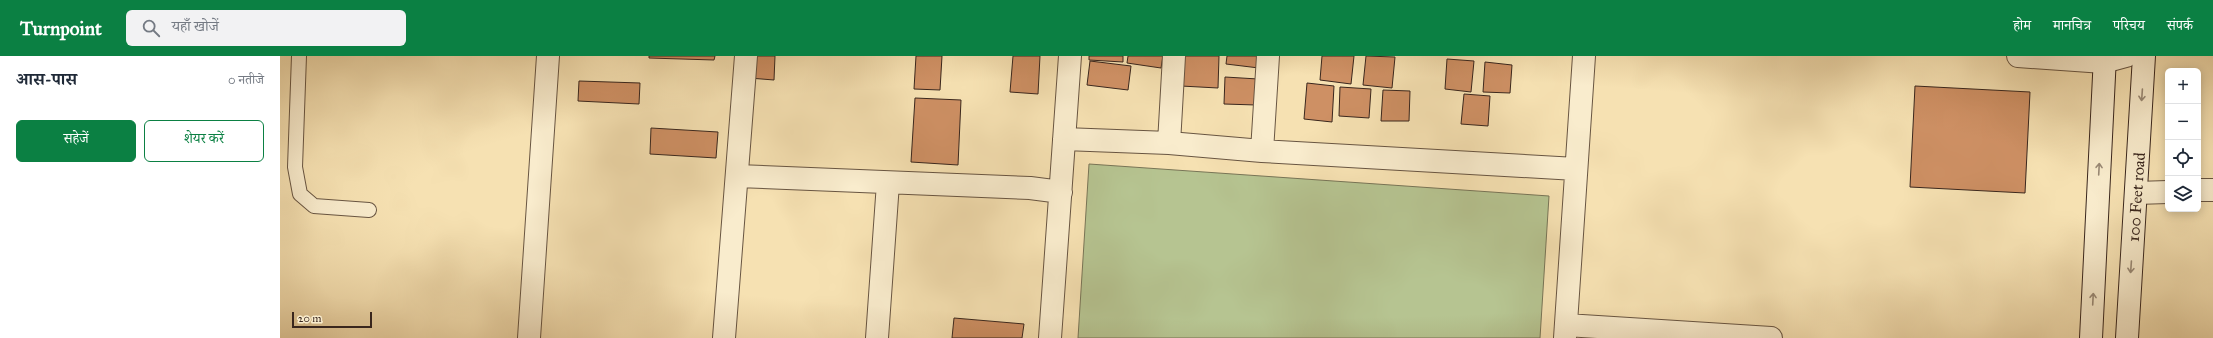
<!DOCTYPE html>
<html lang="hi">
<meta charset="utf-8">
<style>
:root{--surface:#fff;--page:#f2f2f3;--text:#1f2937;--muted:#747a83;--line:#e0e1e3;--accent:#0b8043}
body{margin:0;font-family:"IM FELL Great Primer","Noto Serif Devanagari",serif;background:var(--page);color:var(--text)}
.controls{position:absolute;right:12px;top:12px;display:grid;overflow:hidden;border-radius:6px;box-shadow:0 2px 10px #0003}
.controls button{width:36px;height:36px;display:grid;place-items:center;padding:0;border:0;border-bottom:1px solid var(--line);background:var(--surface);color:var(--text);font:20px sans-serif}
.scale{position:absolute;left:12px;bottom:10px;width:80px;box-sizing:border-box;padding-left:4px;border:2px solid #39261d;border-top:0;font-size:11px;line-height:14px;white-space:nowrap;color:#39261d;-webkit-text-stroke:3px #f9eccd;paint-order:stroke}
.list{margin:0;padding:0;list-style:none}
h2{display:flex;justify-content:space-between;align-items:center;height:52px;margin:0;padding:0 16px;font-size:17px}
h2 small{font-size:13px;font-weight:400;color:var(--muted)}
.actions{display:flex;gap:8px;padding:12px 16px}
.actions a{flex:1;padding:9px 0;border:1px solid var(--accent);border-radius:6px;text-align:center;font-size:14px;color:var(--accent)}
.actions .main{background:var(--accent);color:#fff}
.icon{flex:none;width:22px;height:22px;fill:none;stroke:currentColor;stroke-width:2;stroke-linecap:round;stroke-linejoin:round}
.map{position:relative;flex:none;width:1933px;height:282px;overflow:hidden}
header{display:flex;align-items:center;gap:24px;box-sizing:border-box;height:56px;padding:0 20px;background:var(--accent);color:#fff}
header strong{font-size:19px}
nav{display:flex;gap:22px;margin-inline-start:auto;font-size:14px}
.search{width:280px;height:36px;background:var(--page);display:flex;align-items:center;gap:10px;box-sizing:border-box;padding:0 14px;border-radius:6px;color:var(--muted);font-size:15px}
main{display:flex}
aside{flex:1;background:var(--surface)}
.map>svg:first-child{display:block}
</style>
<header>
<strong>Turnpoint</strong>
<div class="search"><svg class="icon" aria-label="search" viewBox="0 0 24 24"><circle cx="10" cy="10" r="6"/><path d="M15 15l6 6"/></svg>यहाँ खोजें</div>
<nav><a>होम</a><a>मानचित्र</a><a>परिचय</a><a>संपर्क</a></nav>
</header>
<main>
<aside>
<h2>आस-पास<small>0 नतीजे</small></h2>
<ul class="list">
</ul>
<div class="actions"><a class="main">सहेजें</a><a>शेयर करें</a></div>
</aside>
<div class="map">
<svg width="1933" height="282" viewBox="0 0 1933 282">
<rect width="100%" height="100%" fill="#f6e1b2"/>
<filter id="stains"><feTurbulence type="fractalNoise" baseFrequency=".005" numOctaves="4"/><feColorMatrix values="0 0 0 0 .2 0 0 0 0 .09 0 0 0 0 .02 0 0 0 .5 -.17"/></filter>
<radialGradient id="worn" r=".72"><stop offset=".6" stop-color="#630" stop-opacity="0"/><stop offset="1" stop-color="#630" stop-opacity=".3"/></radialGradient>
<path fill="#b6c491" stroke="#787557" d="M809,108L1269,140L1260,282H798Z"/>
<path fill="#ce9064" stroke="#39261d" d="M369,0H435L434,4L369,2Z
M471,0H495L494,24L469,22Z
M636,0H662L660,34L634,33Z
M733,0H760L758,38L730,36Z
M809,0H843V6L809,4Z
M848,0H883L881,12L847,7Z
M902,0H939L938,32L901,30Z
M947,0H980L979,12L946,8Z
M1042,0H1074L1071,28L1040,24Z
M1086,0L1115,1L1112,32L1083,29Z
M1167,3L1194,5L1191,36L1165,33Z
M810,5L851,10L848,34L807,29Z
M1205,6L1232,9L1230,37L1203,36Z
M945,21L978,23L976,49L944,48Z
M299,25L360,27L359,48L298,45Z
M1027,27L1054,30L1052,66L1024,63Z
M1635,30L1750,36L1745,137L1630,131Z
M1060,31L1091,33L1089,62L1059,60Z
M1103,34L1130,35L1129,65H1101Z
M1184,38L1210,40L1208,70L1181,68Z
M635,42L681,44L678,109L631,106Z
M371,72L438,76L436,102L370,98Z
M674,262L744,268L742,282H672Z"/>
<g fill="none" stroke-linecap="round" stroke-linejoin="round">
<g stroke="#685542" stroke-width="16">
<path id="lane" d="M19,0L15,111L20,138L34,150L89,154"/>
</g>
<g stroke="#685542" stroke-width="24">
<path id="street" d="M1738,0L1824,6L1846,0
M784,83L889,87L982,95L1296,113
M889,87L894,0
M982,95L988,0
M457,120L750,132L781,136
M1918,134H1933
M1856,137L1888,136
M1286,269L1491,282
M249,282L268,0
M444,282L466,0
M597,282L608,127
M770,282L790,0
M1285,282L1304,0"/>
</g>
<g stroke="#39261d" stroke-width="24">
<path id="secondary" d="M1811,282L1825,0
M1847,282L1864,0"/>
</g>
<use href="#lane" stroke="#f9eccd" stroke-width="14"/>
<use href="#street" stroke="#f9eccd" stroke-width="22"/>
<use href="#secondary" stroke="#f9eccd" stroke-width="22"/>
</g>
<defs><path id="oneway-shaft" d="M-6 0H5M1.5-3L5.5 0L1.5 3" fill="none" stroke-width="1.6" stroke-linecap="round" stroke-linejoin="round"/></defs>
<g stroke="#998975">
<use href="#oneway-shaft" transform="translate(1862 39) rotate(94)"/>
<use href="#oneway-shaft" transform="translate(1819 113) rotate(-87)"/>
<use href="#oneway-shaft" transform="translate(1851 211) rotate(94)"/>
<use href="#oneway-shaft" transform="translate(1813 243) rotate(-87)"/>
</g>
<g text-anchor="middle" stroke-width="4" stroke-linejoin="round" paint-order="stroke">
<g font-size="16" fill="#39261d" stroke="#f9eccd">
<text transform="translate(1856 141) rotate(-86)" y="6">100 Feet road</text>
</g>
</g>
<rect width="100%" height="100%" filter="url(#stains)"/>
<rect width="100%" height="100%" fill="url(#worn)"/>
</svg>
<div class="controls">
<button>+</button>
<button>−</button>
<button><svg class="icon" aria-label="locate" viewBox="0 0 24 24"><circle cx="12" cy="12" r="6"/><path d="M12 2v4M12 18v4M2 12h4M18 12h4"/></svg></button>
<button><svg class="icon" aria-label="layers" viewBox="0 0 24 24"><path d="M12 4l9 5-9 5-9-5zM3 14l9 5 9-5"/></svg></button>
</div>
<div class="scale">20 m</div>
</div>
</main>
